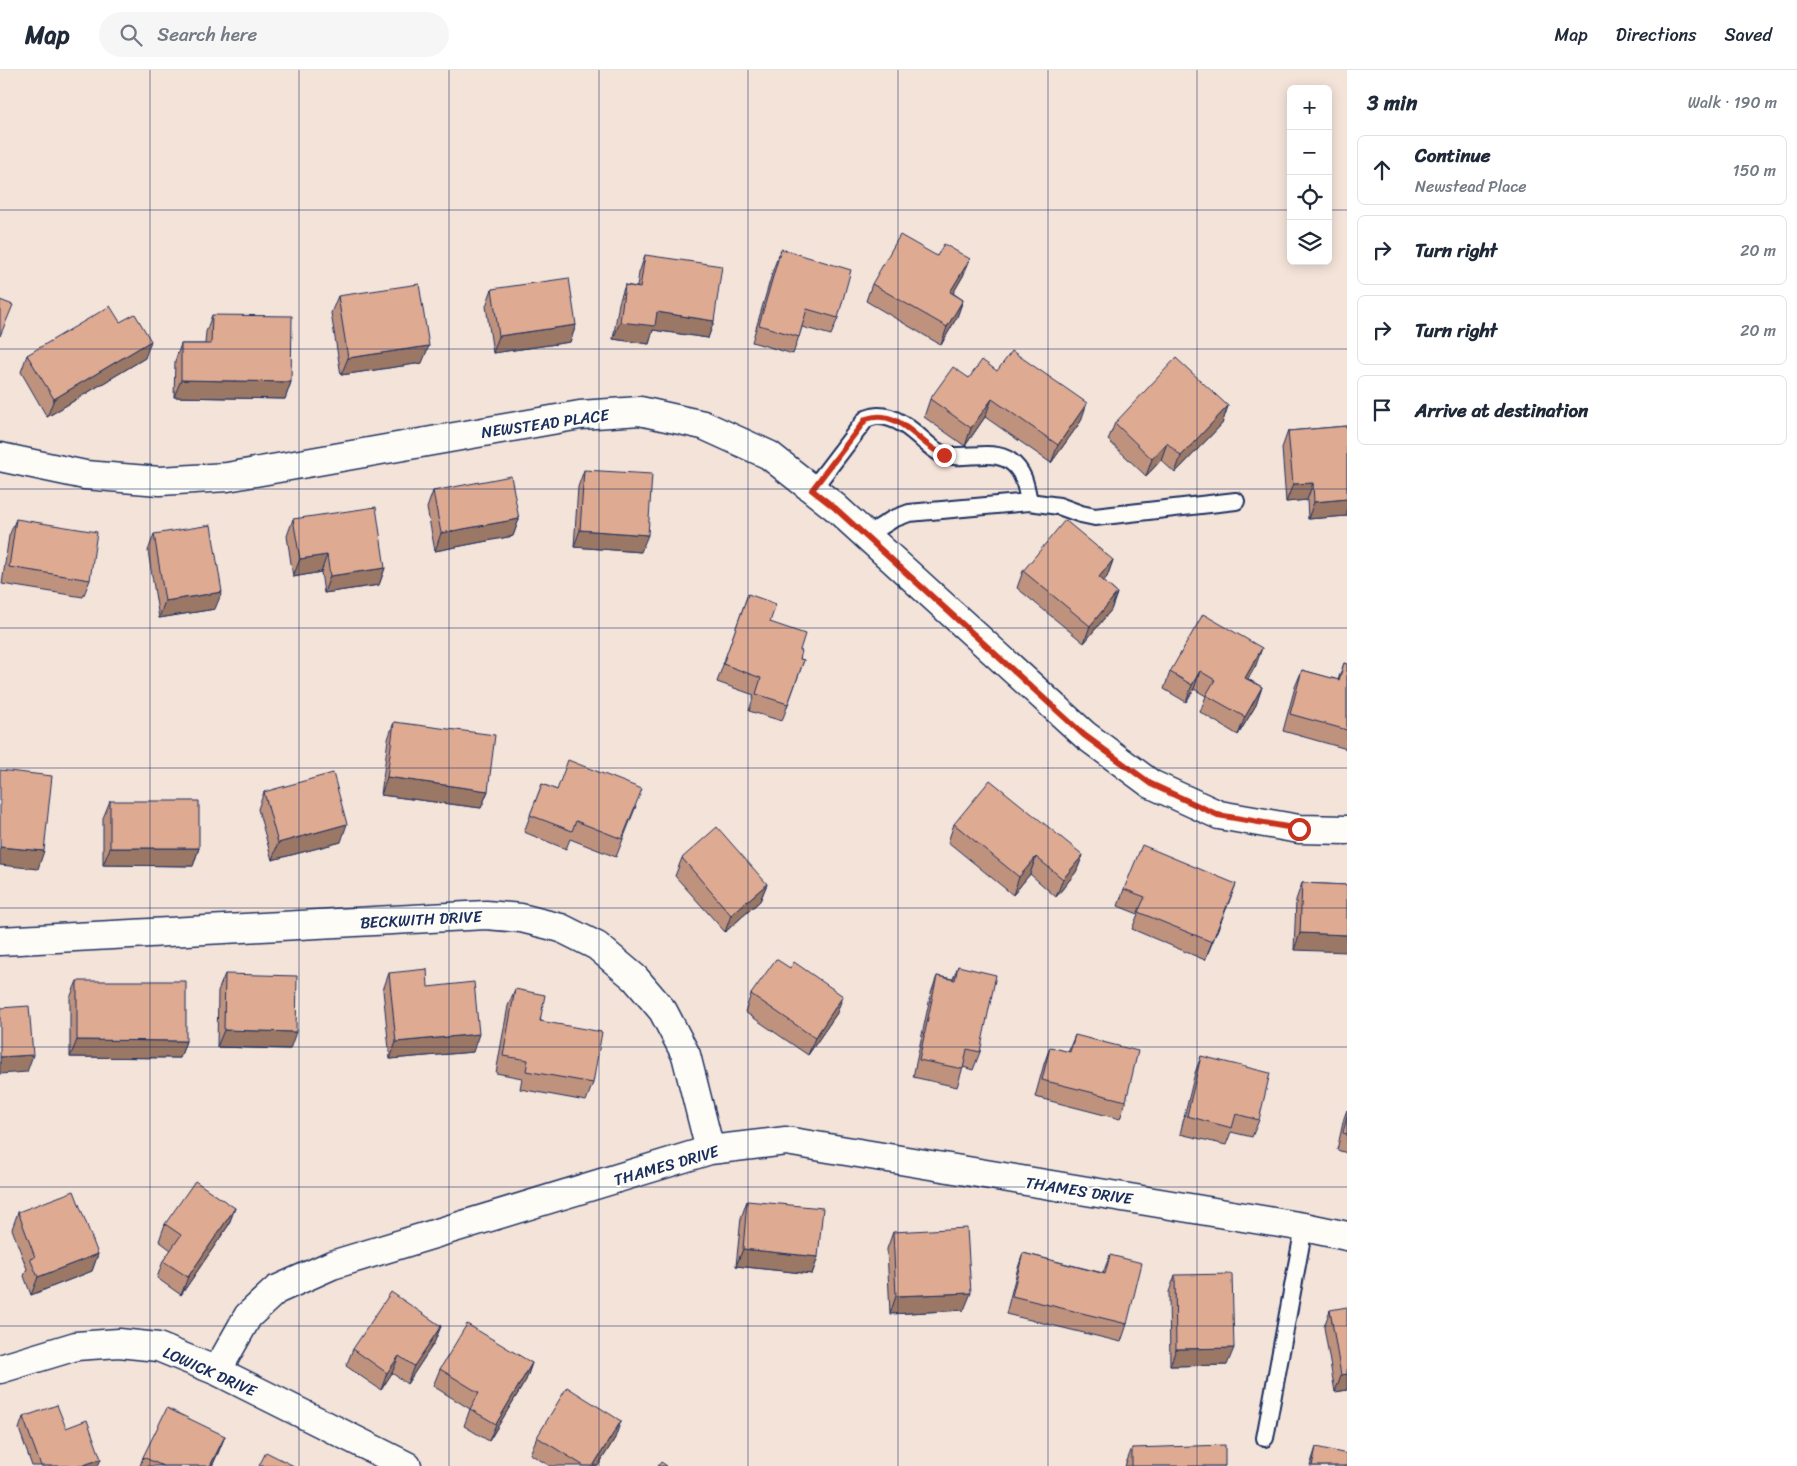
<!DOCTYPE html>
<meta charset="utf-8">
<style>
:root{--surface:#fff;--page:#f6f6f7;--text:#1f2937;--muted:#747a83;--line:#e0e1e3}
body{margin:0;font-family:Sriracha,sans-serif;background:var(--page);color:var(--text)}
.controls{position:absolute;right:15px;top:15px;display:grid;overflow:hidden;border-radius:8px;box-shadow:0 2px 12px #0003}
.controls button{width:45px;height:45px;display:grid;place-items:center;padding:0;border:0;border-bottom:1px solid var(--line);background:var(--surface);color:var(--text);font:25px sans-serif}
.stop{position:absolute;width:15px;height:15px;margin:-11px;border:4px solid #c8321e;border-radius:50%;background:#fff}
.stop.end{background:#c8321e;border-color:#fff;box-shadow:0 1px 5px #0008}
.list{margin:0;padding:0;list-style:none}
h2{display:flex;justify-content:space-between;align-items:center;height:65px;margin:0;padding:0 20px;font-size:21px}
h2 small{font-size:16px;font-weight:400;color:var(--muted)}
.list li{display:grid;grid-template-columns:32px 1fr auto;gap:15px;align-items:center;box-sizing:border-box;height:70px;margin:0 10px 10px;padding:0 10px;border:1px solid var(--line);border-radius:8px}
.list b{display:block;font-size:19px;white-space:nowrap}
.list p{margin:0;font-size:16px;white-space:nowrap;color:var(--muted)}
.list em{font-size:16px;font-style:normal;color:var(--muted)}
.icon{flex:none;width:28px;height:28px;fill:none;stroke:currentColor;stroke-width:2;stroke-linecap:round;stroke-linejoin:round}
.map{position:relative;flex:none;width:1347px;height:1396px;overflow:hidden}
header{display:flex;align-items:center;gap:30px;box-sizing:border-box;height:70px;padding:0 25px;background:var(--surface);border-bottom:1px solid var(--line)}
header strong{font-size:24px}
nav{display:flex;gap:28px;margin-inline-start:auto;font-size:18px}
.search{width:350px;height:45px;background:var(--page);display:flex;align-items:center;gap:12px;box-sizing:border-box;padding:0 18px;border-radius:28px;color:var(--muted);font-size:19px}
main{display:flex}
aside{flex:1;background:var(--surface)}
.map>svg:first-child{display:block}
</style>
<header>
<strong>Map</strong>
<div class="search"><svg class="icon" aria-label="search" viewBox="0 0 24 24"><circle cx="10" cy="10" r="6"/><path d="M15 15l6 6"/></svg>Search here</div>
<nav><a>Map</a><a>Directions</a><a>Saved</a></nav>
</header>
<main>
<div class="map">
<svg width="1347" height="1396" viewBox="0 0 1347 1396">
<rect width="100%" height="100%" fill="#f4e3d9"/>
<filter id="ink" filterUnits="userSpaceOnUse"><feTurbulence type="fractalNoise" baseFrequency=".02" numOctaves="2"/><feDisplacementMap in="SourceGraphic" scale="10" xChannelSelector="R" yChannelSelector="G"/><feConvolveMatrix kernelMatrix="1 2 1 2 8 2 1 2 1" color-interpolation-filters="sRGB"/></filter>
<g filter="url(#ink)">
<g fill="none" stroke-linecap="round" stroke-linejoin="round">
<g stroke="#1b2f5e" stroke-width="20">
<path id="lane" d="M812,420L866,349C869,348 874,346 877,346C895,345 912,360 924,371C930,376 935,381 942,384C963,391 991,378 1010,391C1024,401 1026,416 1029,432
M866,466L893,449L909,443L1029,432L1059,436L1081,444L1095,447L1236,431
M1265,1368L1304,1157"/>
</g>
<g stroke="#1b2f5e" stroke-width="31">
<path id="street" d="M0,387L85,405L160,411L227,407L580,345L640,341L703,355L769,385L835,437L1085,665L1151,714L1219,745L1299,759L1347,760
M0,871L486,845L521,848L561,858L597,876L635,908L663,941L686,985L710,1080
M0,1299L76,1276L119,1273L158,1277L217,1301L407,1396
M217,1301L248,1246L276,1220L332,1195L710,1080L786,1071L1304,1157L1347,1166"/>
</g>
<use href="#lane" stroke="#fdfcf7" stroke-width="16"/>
<use href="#street" stroke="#fdfcf7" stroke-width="28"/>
</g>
<path fill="#bf927e" stroke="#1b2f5e" d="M781,179L838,248L831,265L802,257L793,284L752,272L774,197Z
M645,185L714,251L708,268L653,260L649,274L613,269L619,233L625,215L637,217L639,203Z
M937,186L970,189L963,206L953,223L963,230L957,247L941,275L866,231L872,214Z
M492,219L576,255L570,272L493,283L486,236Z
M338,226L422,293L341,305L331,243Z
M212,245L291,312L285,329L174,327L175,291L181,274H205L206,262Z
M120,252L145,288L47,347L21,302L27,285Z
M997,301L1081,351L1051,393L985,347L965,376L924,347L930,329L969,308Z
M1228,336L1222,354L1175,403L1161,390L1146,406L1108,370L1115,353Z
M1347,356V446L1308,449L1307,430L1286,432L1282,378L1288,361Z
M584,400L641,482L574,477L578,417Z
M433,421L519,449L513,466L435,481L427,438Z
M16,449L90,510L83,527L2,514L9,466Z
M293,449L385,498L379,515L324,523L321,502L293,507L287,466Z
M154,464L215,539L159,548L148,481Z
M1113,490L1107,507L1103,511L1117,523L1111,540L1084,573L1017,518L1023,501Z
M748,524L770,552L800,580V589L804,590L782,651L749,641L754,625L717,612Z
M1344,593L1347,594V679L1283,661L1295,617L1302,600L1338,610Z
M1256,595L1248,609L1262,617L1256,635L1238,665L1200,642L1206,626L1194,619L1186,632L1164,619L1170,602Z
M394,652L488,721L481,738L381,725L388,669Z
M542,714L557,720L636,736L616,787L570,769L566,779L524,762Z
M264,722L341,772L272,790L258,739Z
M110,731L199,778L193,796L103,795V748Z
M954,754L1083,785L1076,802L1056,827L1030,804L1013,825L948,772Z
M682,788L767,814L760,831L725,862L675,806Z
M1302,813L1347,815L1294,880L1296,830Z
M1124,819L1229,832L1205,890L1132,859L1138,844L1118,836Z
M958,896L980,982L973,1000L963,997L957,1017L913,1007L931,923L937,906L953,909Z
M790,898L837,943L808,985L745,942L751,924Z
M389,903L428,917L473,982L390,989L383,920Z
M225,904L290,979L217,977L218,921Z
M77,911L186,971L180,988L70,987V928Z
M515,919L593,1013L586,1031L520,1019L522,1008L496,1003L508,936Z
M1075,965L1126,1031L1120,1049L1035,1027L1044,994L1050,977L1068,982Z
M1201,986L1259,1050L1252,1067L1231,1062L1226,1075L1180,1064L1195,1003Z
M1347,1040V1083L1337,1080L1344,1048Z
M747,1131L818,1187L812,1204L736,1196L741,1148Z
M235,1138L228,1156L181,1225L157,1208L163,1191L171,1180L159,1171L165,1154Z
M18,1142L98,1184L92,1201L31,1225L24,1206L27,1199L12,1159Z
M893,1162L964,1240L890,1244L887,1179Z
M1023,1183L1103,1203L1110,1185L1127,1254L1121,1272L1006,1244L1017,1201Z
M1175,1205L1227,1295L1170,1296L1169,1222Z
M1330,1240L1347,1320L1335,1322L1324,1257Z
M441,1256L434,1273L407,1314L392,1303L381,1320L346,1296L353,1279Z
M532,1293L526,1310L489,1371L464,1356L470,1339L433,1316L440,1299Z
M23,1347L66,1358L98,1396H32L19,1359Z
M225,1366L218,1383L212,1396H140L143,1387Z
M537,1367L615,1368L598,1396H550L530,1384Z
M1316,1377L1347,1396H1310Z
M1132,1378L1225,1396H1125Z"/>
<path fill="#9b7766" stroke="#1b2f5e" d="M970,189L963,206L944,239L950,222Z
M963,230L957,247L941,275L947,257Z
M657,242L714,251L708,268L653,260L649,274L613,269L620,252Z
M576,255L570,272L493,283L499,266Z
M151,271L145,288L47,347L54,329Z
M429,276L422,293L341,305L348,288Z
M181,310L291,312L285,329L174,327Z
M992,329L985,347L965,376L971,358Z
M1087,333L1081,351L1051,393L1058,375Z
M1228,336L1222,354L1175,403L1181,386Z
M1167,373L1161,390L1146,406L1152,389Z
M1313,413L1307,430L1286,432L1293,414Z
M1347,429V446L1308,449L1314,432Z
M519,449L513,466L435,481L441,463Z
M580,460L648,465L641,482L574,477Z
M327,485L321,502L293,507L300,489Z
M1113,490L1107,507L1092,525L1099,507Z
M385,498L379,515L324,523L330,506Z
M222,522L215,539L159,548L165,531Z
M1117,523L1111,540L1084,573L1090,556Z
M1262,578L1256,595L1239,625L1245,608Z
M1200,601L1194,619L1186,632L1192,615Z
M1262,617L1256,635L1238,665L1245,647Z
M387,707L488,721L481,738L381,725Z
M347,754L341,772L272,790L278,773Z
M0,777L44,781L38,799L0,795Z
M110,778H199L193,796L103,795Z
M1083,785L1076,802L1056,827L1063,809Z
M1036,787L1030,804L1013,825L1019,807Z
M767,814L760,831L725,862L731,845Z
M1236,814L1229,832L1205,890L1212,872Z
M1300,863L1347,865V882L1294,880Z
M843,926L837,943L808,985L815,968Z
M224,960L296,962L290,979L217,977Z
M479,964L473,982L390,989L396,972Z
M77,970L186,971L180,988L70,987Z
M33,985L27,1002L0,1004V987Z
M235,1138L228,1156L181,1225L188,1207Z
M743,1179L818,1187L812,1204L736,1196Z
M98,1184L92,1201L31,1225L38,1207Z
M971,1223L964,1240L890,1244L896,1226Z
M441,1256L434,1273L407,1314L414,1296Z
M1234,1278L1227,1295L1170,1296L1176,1279Z
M399,1286L392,1303L381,1320L387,1303Z
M532,1293L526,1310L489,1371L496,1354Z
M1347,1304V1320L1335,1322L1341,1305Z
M621,1351L615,1368L598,1396H593Z
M225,1366L218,1383L212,1396H210Z
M101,1389L98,1396H81Z"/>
<path fill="#deaa92" stroke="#1b2f5e" d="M900,165L937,186L944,174L970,189L950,222L963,230L947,257L872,214Z
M781,179L851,200L838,248L807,239L799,267L759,255Z
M645,185L722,196L714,251L657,242L655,256L620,252L625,215L640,218Z
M569,208L576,255L499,266L492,219Z
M419,214L429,276L348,288L338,226Z
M0,230L13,235L0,266Z
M110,236L120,252L135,244L151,271L54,329L27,285Z
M212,245L292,246L291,312L181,310V274H211Z
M1012,281L1087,333L1058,375L992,329L971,358L930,329L953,297L969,308L982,290L997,301Z
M1176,288L1228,336L1181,386L1167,373L1152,389L1115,353Z
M1347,356V429L1314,432L1313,413L1293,414L1288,361Z
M584,400L652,404L648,465L580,460Z
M511,406L519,449L441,463L433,421Z
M376,437L385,498L330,506L327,485L300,489L293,449Z
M16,449L97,462L90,510L9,497Z
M1065,450L1113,490L1099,507L1117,523L1090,556L1023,501Z
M211,455L222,522L165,531L154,464Z
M748,524L776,534L770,552L805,564L800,580L802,581L800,589L804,590L788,634L756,624L761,608L723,594Z
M1203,544L1262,578L1245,608L1262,617L1245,647L1206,625L1215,610L1200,601L1192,615L1170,602Z
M1344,593L1347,594V660L1290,644L1302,600L1339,610Z
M394,652L495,665L488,721L387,707Z
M568,690L642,719L622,769L576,751L572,761L530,745L542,714L557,720Z
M0,700L52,706L44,781L0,777Z
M333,703L347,754L278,773L264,722Z
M990,710L1083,785L1063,809L1036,787L1019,807L954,754Z
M110,731H199V778H110Z
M717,757L767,814L731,845L682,788Z
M1142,775L1236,814L1212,872L1138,842L1145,827L1124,819Z
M1302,813L1347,815V865L1300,863Z
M776,889L790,898L794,892L843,926L815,968L751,924Z
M958,896L996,905L980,982L967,979L963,999L919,990L937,906L955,910Z
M427,899L428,917L474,912L479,964L396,972L389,903Z
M225,904L297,906L296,962L224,960Z
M77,911H186V971L77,970Z
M515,919L545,925L540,951L602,962L593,1013L526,1001L528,990L503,986Z
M29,936L33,985L0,987V938Z
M1075,965L1138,981L1126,1031L1042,1010L1050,977L1070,982Z
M1201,986L1270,1003L1259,1050L1236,1044L1232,1058L1187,1046Z
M1347,1046V1064L1343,1063Z
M195,1111L235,1138L188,1207L163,1191L181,1165L165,1154Z
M74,1121L98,1184L38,1207L30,1189L35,1187L18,1142Z
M747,1131L823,1138L818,1187L743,1179Z
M967,1158L971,1223L896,1226L893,1162Z
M1023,1183L1105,1204L1110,1185L1142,1193L1127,1254L1012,1226Z
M1232,1204L1234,1278L1176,1279L1175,1205Z
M391,1222L441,1256L414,1296L399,1286L387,1303L353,1279Z
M1347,1237V1304L1341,1305L1330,1240Z
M467,1254L532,1293L496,1354L470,1339L479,1323L440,1299Z
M567,1317L621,1351L593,1396H584L537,1367Z
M57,1335L66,1358L87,1350L101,1389L81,1396H41L23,1347Z
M167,1338L225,1366L210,1396H163L143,1387Z
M1225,1375V1396H1132V1378Z
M1316,1377L1347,1384V1396H1312Z
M266,1382L294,1396H259Z
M661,1392L667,1396H658Z"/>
</g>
<g fill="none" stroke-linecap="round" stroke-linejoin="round" filter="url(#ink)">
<path stroke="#c8321e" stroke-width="6" d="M944,385C917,374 900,337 866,349L812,420L835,438L1084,665L1151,714L1218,745L1299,759"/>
</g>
<path fill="none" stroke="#1b2f5e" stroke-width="1" stroke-opacity="0.55" d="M150,0V1396M299,0V1396M449,0V1396M599,0V1396M748,0V1396M898,0V1396M1048,0V1396M1197,0V1396M0,140H1291M1328,140H1347M0,279H1347M0,419H1347M0,558H1347M0,698H1347M0,838H1347M0,977H1347M0,1117H1347M0,1256H1347"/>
<g text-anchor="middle" stroke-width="4" stroke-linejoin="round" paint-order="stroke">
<g font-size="16" fill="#1b2f5e" stroke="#fdfcf7">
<text transform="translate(545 353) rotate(-8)" y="6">NEWSTEAD PLACE</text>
<text transform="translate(421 849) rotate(-3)" y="6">BECKWITH DRIVE</text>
<text transform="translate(666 1095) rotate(-16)" y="6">THAMES DRIVE</text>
<text transform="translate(1079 1120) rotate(9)" y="6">THAMES DRIVE</text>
<text transform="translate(210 1301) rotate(24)" y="6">LOWICK DRIVE</text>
</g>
</g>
</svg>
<div class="controls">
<button>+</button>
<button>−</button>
<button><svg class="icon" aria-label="locate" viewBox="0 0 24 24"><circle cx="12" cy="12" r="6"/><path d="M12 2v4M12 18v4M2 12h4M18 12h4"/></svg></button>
<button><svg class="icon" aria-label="layers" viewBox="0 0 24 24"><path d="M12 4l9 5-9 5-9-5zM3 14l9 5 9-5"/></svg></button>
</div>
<div class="stop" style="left:1299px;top:759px"></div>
<div class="stop end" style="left:944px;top:385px"></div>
</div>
<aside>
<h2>3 min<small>Walk · 190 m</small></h2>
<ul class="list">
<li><svg class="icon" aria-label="ahead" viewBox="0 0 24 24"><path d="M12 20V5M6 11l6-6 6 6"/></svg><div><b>Continue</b><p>Newstead Place</p></div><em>150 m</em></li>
<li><svg class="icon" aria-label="right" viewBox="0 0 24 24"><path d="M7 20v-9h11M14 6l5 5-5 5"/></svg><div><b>Turn right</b></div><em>20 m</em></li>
<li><svg class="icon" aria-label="right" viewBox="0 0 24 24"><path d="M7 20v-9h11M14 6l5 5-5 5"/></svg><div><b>Turn right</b></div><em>20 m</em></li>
<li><svg class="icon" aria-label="arrive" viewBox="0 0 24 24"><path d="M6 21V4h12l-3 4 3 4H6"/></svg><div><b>Arrive at destination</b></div></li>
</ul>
</aside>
</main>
